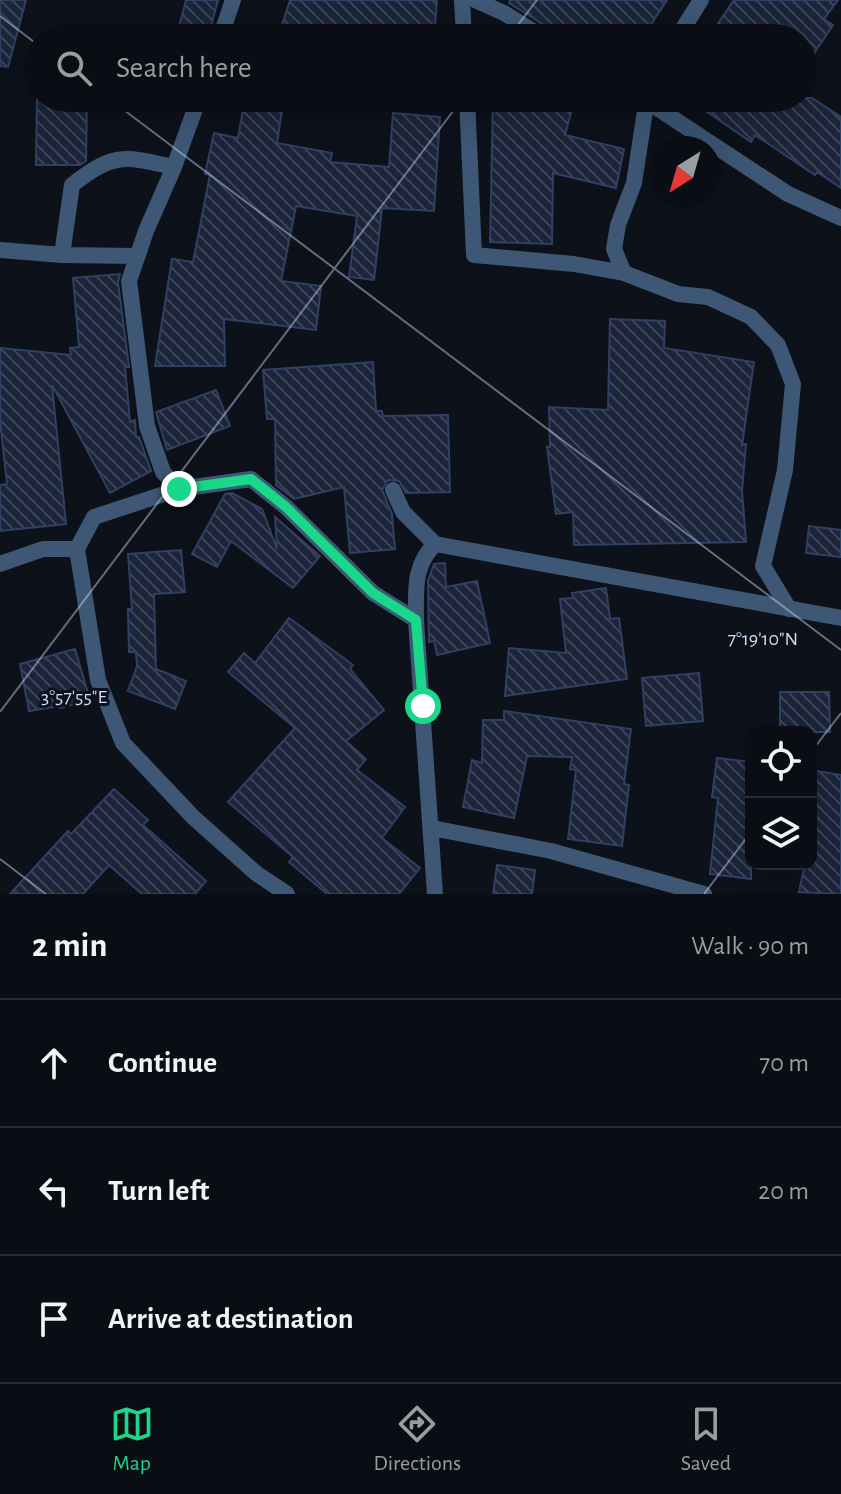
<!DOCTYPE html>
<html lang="en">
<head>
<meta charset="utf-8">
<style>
	body { margin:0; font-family:"Alegreya Sans",sans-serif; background:#13161d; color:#f1f3f6 }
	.controls { position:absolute; right:24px; bottom:24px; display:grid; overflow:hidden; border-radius:16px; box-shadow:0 8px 32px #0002 }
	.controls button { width:72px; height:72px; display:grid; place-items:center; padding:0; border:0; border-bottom:2px solid #2a2d34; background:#0a0d14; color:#f1f3f6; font:40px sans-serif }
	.compass { position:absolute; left:649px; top:136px; width:72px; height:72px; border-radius:50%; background:#0a0d14; box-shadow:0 8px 32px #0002; rotate:217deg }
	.stop { position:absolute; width:24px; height:24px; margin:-18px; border:6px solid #19d889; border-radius:50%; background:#fff }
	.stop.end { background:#19d889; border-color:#fff; box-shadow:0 2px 8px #0008 }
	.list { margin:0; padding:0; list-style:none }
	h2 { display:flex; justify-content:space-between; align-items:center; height:104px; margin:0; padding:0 32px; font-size:34px }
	h2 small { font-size:26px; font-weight:400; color:#999ca0 }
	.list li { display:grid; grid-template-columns:52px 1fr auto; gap:24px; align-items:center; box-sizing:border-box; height:128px; padding:0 32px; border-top:2px solid #2a2d34 }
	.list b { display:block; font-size:30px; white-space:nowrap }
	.list em { font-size:26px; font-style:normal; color:#999ca0 }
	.icon { flex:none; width:44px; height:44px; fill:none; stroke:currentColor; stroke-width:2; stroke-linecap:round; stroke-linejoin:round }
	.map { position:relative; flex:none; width:841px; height:894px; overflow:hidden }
	.search { position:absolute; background:#0a0d14; box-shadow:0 8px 32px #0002; left:24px; right:24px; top:24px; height:88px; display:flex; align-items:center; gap:20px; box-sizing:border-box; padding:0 28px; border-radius:44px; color:#999ca0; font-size:30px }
	.sheet { height:488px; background:#0a0d14 }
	nav { display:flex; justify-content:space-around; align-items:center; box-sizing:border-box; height:112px; border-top:2px solid #2a2d34; background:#0a0d14; font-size:22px; color:#999ca0 }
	nav a { display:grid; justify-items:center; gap:4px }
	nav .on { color:#19d889 }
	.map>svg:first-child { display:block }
</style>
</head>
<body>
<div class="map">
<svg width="841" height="894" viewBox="0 0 841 894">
	<defs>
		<pattern id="building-back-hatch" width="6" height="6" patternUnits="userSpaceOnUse" patternTransform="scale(2)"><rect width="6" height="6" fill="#1b2439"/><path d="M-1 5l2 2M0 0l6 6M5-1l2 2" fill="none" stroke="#3b4356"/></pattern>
	</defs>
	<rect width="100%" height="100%" fill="#0d111a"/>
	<path fill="url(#building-back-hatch)" stroke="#304062" stroke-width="2" d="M0 0H26L8 67 0 66Z
		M186 0H218L208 38H176Z
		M290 0H437L434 38H278Z
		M510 0H667L642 38H555L550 29 509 3Z
		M734 0H838L824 19 833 25 803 70V38H708Z
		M37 98H87L86 161 80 165H36Z
		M245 98H284L277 143 332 153 330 162 389 167 393 113 440 117 434 211 382 208 374 280 349 277 357 216 296 206 281 281 321 286 316 330 224 319 225 366H155L172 259 193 262 210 175 205 174 214 133 238 138Z
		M493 98H575L565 135 624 149 616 188 553 173 552 244 490 242Z
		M687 98H812L841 117V188L817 172 815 175 755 135 751 142Z
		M120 274 118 282 129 367H125L130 422 135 420 136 437H139L151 471 110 493 52 385 66 524 0 531V485L7 484 0 421V348L71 355 70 348 79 347 73 278Z
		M610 319 665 321 664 348 754 362 742 445 746 444 742 491 746 542 574 545 573 512 556 514 547 447H550L549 407 608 410Z
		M373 362 376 411H382L383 416 448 415 450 492 406 493 399 481 388 480 382 490 392 514 395 549 350 553 344 487 294 499 276 485 275 419H267L263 370Z
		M216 390 230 426 167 450 156 412Z
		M232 493 262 509 277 549 275 517 320 556 293 588 231 541 217 567 192 554 225 494Z
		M809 526 841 530V557L806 553Z
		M181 550 185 592 154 594 156 669 186 681 175 709 128 691 137 666 136 652H129L128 609H132L128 554Z
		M445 563 446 587 477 581 490 643 437 655 434 641 429 642 428 581 434 564Z
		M606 588 610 619 619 618 627 679 505 696 509 648 566 653 560 599 573 598 572 593Z
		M289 618 353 665 350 669 384 710 346 741 366 759 357 770 405 807 382 838 420 868 399 894H327L289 862 293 857 228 802 295 728 228 672 244 653 255 663Z
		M75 649 90 700 60 708 59 706 29 711 20 664Z
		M699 673 703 721 646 726 642 678Z
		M780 692H829L830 732H780Z
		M504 711 631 729 624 784 629 785 622 846 568 839 576 770 570 769 572 757 527 756 514 818 463 807 472 760 482 763 483 720H504Z
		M717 758 751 762V879L710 874 718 798 712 797Z
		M811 770 841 775V894L799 892 805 864H811Z
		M114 789 148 820 143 825 206 881 195 894H142L109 865 83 894H10L68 831 71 834Z
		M497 865 535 870 532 894H493Z"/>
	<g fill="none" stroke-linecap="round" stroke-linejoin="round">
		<path stroke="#3d5774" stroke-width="16" d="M462 0 464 38
			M475 0 504 13 544 38
			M220 38 233 0
			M677 38 701 0
			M467 98 474 255 574 264 624 273 678 294 708 297 751 317 778 345 793 384 785 470 763 566 789 609
			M642 98 788 194 841 218
			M0 250 62 255 137 256
			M62 255 72 185C114 152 124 156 174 167
			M624 273 614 249 618 225 634 183 647 98
			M179 489 163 472 147 426 129 281 146 231 174 167 199 98
			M393 490 403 512 435 544 841 618
			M0 564 43 549H77
			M432 828 551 851 704 894
			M287 894 257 874 193 817 123 743 98 680 77 549 94 517 179 489 251 479 286 507 373 593 416 620
			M435 894 416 620C416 590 413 566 435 544"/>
	</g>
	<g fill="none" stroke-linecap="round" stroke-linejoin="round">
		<path stroke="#19d889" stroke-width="10" d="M179 489 251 479 286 507 373 593 416 620 423 706"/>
	</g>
	<path fill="none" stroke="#ccdef9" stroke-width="2" stroke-opacity="0.45" d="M0 16 38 45M508 38 537 0M108 98 841 650M0 712 463 98M811 752 841 713M0 859 46 894M704 894 751 832"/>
	<g font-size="20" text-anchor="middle" fill="#ccdef9" stroke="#0d111a" stroke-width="6" stroke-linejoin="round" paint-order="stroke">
		<text x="763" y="645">7°19'10"N</text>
		<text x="74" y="703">3°57'55"E</text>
	</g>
</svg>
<div class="controls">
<button><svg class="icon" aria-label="locate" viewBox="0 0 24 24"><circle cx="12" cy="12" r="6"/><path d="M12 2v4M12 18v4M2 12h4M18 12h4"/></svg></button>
<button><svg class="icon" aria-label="layers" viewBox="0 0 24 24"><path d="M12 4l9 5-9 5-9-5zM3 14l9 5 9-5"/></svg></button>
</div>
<svg class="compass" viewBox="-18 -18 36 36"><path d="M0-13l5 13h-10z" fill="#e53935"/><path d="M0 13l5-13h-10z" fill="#999ca0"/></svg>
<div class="stop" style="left:423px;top:706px"></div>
<div class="stop end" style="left:179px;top:489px"></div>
<div class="search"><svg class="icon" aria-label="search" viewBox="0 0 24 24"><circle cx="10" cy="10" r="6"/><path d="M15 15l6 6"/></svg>Search here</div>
</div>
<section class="sheet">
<h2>2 min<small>Walk · 90 m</small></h2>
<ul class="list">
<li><svg class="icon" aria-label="ahead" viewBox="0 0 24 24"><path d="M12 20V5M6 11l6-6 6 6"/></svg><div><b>Continue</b></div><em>70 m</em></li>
<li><svg class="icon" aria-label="left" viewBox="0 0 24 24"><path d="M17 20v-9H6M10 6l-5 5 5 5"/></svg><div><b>Turn left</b></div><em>20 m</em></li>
<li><svg class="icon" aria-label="arrive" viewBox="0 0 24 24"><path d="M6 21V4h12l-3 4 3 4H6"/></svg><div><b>Arrive at destination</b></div></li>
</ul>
</section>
<nav>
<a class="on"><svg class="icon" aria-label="map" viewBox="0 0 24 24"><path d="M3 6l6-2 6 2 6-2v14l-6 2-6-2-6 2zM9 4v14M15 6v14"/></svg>Map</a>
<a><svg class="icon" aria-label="directions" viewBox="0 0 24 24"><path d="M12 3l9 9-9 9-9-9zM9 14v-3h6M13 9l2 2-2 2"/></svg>Directions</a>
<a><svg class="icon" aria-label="saved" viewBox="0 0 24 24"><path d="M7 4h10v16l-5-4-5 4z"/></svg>Saved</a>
</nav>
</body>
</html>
